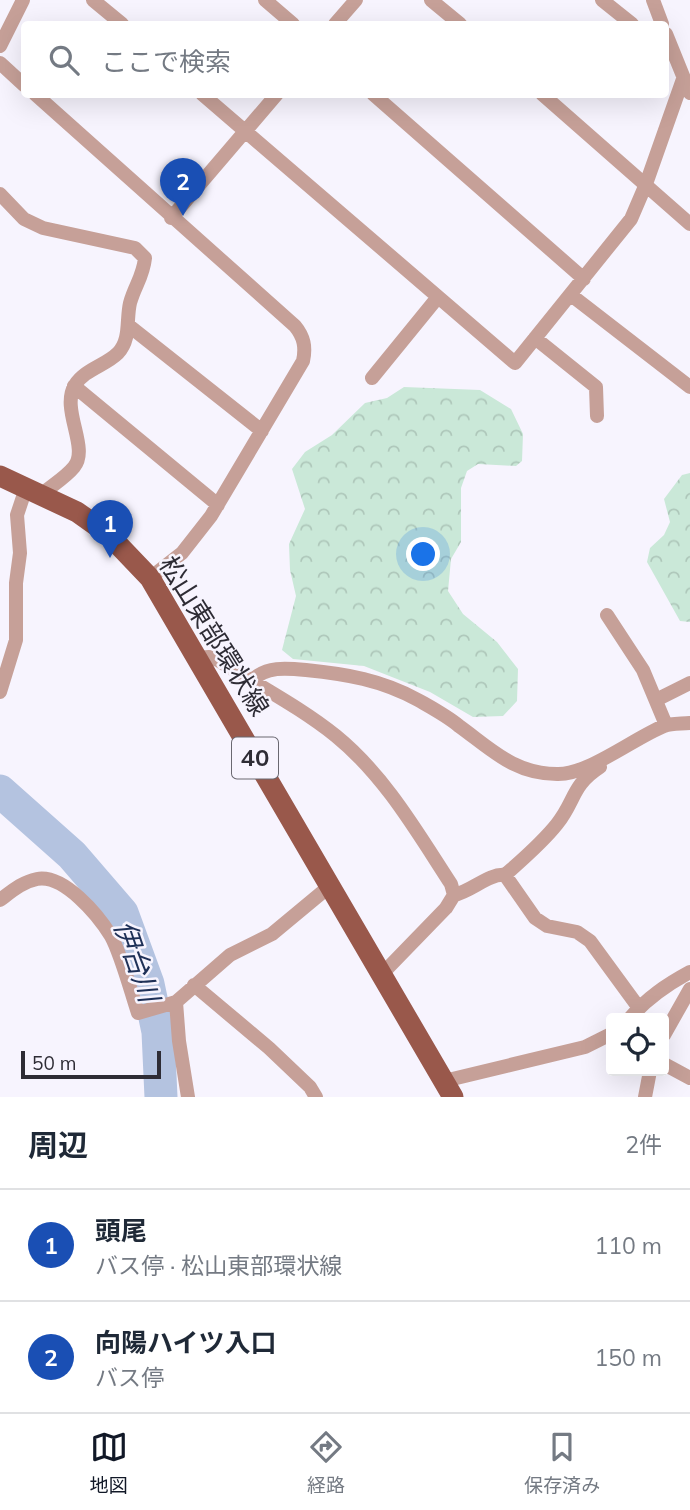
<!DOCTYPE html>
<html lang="ja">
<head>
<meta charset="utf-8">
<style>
	body { margin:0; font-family:Mulish,"Noto Sans JP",sans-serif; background:#f6f6f7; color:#1f2937 }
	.controls { position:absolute; right:21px; bottom:21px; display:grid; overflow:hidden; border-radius:7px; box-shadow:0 7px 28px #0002 }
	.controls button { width:63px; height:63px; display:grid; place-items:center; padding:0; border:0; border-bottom:2px solid #e0e1e3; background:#fff; color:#1f2937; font:35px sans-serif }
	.scale { position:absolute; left:21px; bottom:18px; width:140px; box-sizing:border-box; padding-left:7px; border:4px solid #2e2c35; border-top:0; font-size:19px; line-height:24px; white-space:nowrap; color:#2e2c35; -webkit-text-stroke:5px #f7f4fe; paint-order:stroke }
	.you { position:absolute; left:424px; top:555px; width:24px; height:24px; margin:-18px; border:5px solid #fff; border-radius:50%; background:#1a73e8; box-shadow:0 0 0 10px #1a73e833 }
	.badge { display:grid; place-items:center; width:46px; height:46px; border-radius:50%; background:#111827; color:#fff; font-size:23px; font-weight:700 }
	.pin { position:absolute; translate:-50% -58px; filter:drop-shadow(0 2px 4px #0008) }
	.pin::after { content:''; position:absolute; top:37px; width:24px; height:21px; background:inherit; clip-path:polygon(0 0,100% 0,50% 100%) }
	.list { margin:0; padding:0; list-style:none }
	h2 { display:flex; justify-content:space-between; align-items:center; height:91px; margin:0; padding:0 28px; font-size:30px }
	h2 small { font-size:23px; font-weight:400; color:#747a83 }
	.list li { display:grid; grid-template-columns:46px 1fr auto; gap:21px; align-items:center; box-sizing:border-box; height:112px; padding:0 28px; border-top:2px solid #e0e1e3 }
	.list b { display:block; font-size:26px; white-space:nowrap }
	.list p { margin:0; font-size:23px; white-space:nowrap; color:#747a83 }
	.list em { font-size:23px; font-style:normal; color:#747a83 }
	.icon { flex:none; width:38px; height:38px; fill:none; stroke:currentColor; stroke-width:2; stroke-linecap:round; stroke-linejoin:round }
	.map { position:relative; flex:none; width:690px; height:1097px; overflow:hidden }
	.search { position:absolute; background:#fff; box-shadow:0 7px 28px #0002; left:21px; right:21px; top:21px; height:77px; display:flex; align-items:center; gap:18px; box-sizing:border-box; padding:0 24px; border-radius:7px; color:#747a83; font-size:26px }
	.sheet { height:315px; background:#fff }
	nav { display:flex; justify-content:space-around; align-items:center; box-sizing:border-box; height:98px; border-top:2px solid #e0e1e3; background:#fff; font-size:19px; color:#747a83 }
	nav a { display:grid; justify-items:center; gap:4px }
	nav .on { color:#111827 }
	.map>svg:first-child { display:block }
</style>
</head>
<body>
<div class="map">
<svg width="690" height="1097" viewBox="0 0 690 1097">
	<defs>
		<pattern id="forest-crowns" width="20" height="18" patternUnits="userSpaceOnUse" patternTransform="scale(1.75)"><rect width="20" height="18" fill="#cae8d8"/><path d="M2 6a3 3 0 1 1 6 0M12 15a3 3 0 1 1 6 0" fill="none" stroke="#aec7ba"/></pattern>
	</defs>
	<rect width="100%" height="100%" fill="#f7f4fe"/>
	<path fill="url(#forest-crowns)" d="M404 387 480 390 511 409 523 434 522 461 516 466 478 464 467 471 461 488V542L451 559 448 591 463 614 497 642 518 669 517 701 503 716 473 717 430 692 364 666 293 659 282 650 296 596 290 570 289 544 305 509 292 469 305 452 332 435 365 403 387 398Z
		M690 473V622L680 621 647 562 650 548 664 535 670 522 664 499 682 475Z"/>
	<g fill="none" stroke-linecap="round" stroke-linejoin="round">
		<path stroke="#b4c3e0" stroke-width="33" d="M0 791 72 855 122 913 148 984 158 1032 161 1097"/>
		<path stroke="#c6a098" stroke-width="14" d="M93 0 122 24
			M265 0 293 24
			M431 0 460 24
			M602 0 632 24
			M653 0 662 24
			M335 24 356 0
			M666 34 690 93
			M0 46 23 0
			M0 63 24 85
			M35 94 295 326C304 337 306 347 303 361L211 516 182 553 150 578
			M202 94 515 363 631 219 646 184 683 79
			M373 94 584 279
			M542 94 690 224
			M0 194 24 219 43 228 135 248 145 258C143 277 135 285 130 303 126 320 131 339 118 353 105 366 85 369 75 385 60 409 90 448 74 467 65 478 51 486 41 495
			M171 218 277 94
			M571 295 690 387
			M128 325 262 431
			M535 338 596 387 597 416
			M372 378 438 297
			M74 386 218 505
			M607 615 643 670 666 725
			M196 658 209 657 218 660C257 685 300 707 336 736 385 776 417 832 451 884L454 895 446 908 382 974
			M251 681C266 666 286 668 306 670 346 674 382 680 418 700 432 708 447 716 459 726 491 749 514 774 557 774 588 775 634 738 664 726 671 723 682 724 690 723
			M0 692 16 640V583L20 553 17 515 26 488
			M656 700 690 683
			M600 767C571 786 576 800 557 824 542 843 523 859 505 875L535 918 547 926 577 932 590 941 639 1008
			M454 895C472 891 489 873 505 875
			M0 900C12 891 22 882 37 879 64 874 98 915 111 936 121 954 131 992 138 1013L176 1002 230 955 272 934 331 885
			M194 985 269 1048 310 1087 316 1097
			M176 1002 179 1041 188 1097
			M630 1018C647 998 666 985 690 972
			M664 1035 690 989
			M664 1064 690 1078
			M444 1081 585 1047 611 1034
			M645 1097 650 1071"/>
		<path stroke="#99584b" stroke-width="21" d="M0 476 77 512 108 534 150 578 453 1097"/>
	</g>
	<g text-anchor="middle" stroke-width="5" stroke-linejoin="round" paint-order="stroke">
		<rect fill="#f7f4fe" stroke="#6a6871" stroke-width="2" x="232" y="737.5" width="46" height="41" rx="5"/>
		<g font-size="24" font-weight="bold" fill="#2e2c35">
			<text x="255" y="766">40</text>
		</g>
		<g font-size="26" fill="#2e2c35" stroke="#f7f4fe">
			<text transform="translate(214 636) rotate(58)" y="9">松山東部環状線</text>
		</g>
		<g font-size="28" font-style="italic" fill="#1e3057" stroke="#f7f4fe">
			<text transform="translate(137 961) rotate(71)" y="10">伊台川</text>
		</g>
	</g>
</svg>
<div class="controls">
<button><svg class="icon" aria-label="locate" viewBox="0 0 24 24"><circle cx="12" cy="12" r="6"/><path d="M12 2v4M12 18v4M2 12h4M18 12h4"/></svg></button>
</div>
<div class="scale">50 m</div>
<div class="you"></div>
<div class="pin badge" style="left:110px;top:558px;background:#1a4fb4">1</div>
<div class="pin badge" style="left:183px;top:216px;background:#1a4fb4">2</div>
<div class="search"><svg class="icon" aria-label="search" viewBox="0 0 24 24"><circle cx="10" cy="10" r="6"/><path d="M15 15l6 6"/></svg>ここで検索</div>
</div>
<section class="sheet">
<h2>周辺<small>2件</small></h2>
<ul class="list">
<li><span class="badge" style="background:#1a4fb4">1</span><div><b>頭尾</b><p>バス停 · 松山東部環状線</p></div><em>110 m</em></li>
<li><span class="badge" style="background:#1a4fb4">2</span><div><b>向陽ハイツ入口</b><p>バス停</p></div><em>150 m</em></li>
</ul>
</section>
<nav>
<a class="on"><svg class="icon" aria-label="map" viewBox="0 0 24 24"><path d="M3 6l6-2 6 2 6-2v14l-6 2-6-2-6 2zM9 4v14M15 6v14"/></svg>地図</a>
<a><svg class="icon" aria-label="directions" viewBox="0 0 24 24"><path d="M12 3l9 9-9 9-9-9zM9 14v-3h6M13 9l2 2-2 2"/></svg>経路</a>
<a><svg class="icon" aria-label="saved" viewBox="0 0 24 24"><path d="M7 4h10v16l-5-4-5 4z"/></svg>保存済み</a>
</nav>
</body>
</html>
